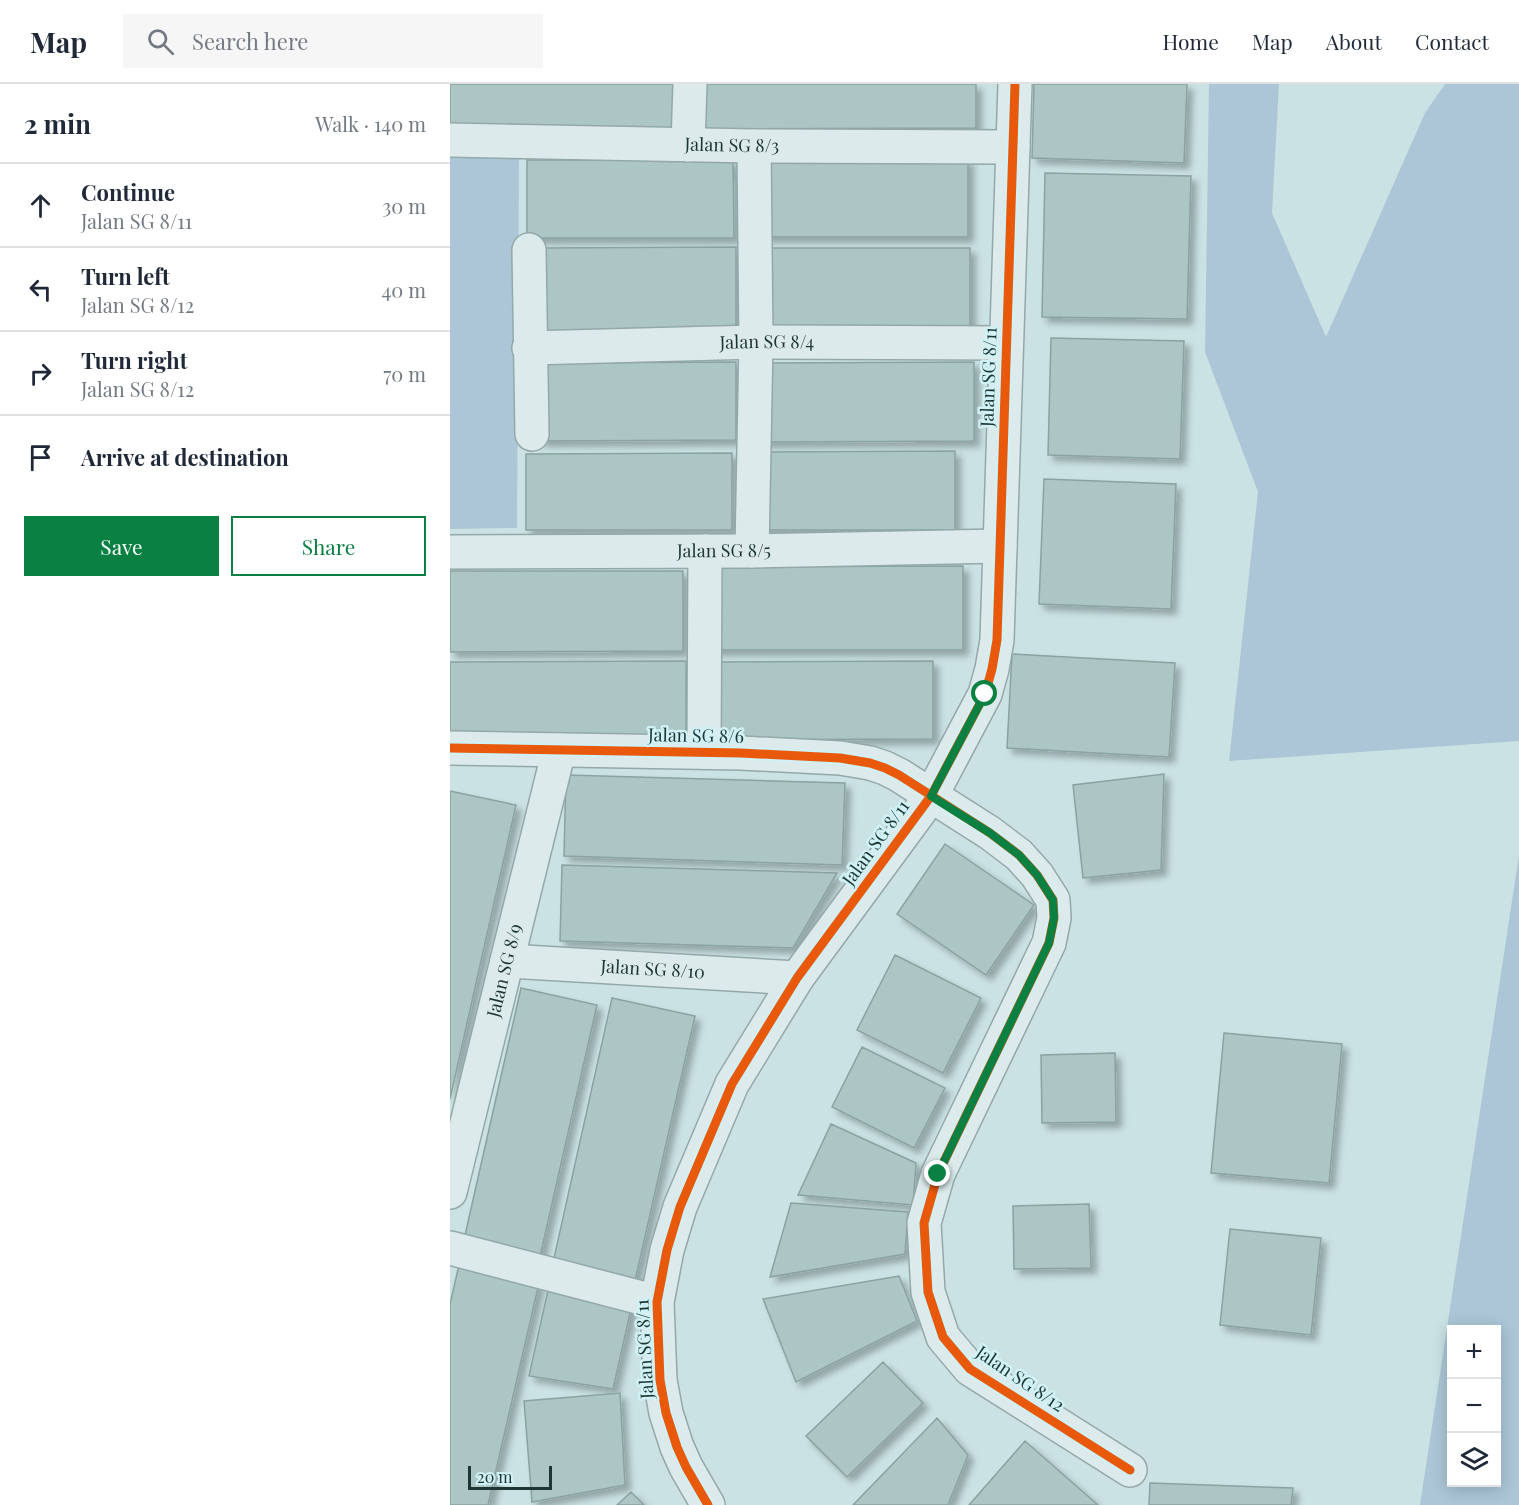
<!DOCTYPE html>
<html lang="en">
<head>
<meta charset="utf-8">
<style>
	body { margin:0; font-family:"Playfair Display",serif; background:#f6f6f7; color:#1f2937 }
	.controls { position:absolute; right:18px; bottom:18px; display:grid; overflow:hidden; border-radius:0px; box-shadow:0 3px 15px #0003 }
	.controls button { width:54px; height:54px; display:grid; place-items:center; padding:0; border:0; border-bottom:2px solid #e0e1e3; background:#fff; color:#1f2937; font:30px sans-serif }
	.scale { position:absolute; left:18px; bottom:15px; width:84px; box-sizing:border-box; padding-left:6px; border:3px solid #1d3633; border-top:0; font-size:16px; line-height:21px; white-space:nowrap; color:#1d3633; -webkit-text-stroke:4px #d0f1f5; paint-order:stroke }
	.stop { position:absolute; width:18px; height:18px; margin:-14px; border:4px solid #0b8043; border-radius:50%; background:#fff }
	.stop.end { background:#0b8043; border-color:#fff; box-shadow:0 2px 6px #0008 }
	.list { margin:0; padding:0; list-style:none }
	h2 { display:flex; justify-content:space-between; align-items:center; height:78px; margin:0; padding:0 24px; font-size:26px }
	h2 small { font-size:20px; font-weight:400; color:#747a83 }
	.list li { display:grid; grid-template-columns:39px 1fr auto; gap:18px; align-items:center; box-sizing:border-box; height:84px; padding:0 24px; border-top:2px solid #e0e1e3 }
	.list b { display:block; font-size:22px; white-space:nowrap }
	.list p { margin:0; font-size:20px; white-space:nowrap; color:#747a83 }
	.list em { font-size:20px; font-style:normal; color:#747a83 }
	.actions { display:flex; gap:12px; padding:18px 24px }
	.actions a { flex:1; padding:14px 0; border:2px solid #0b8043; border-radius:0px; text-align:center; font-size:21px; color:#0b8043 }
	.actions .main { background:#0b8043; color:#fff }
	.icon { flex:none; width:33px; height:33px; fill:none; stroke:currentColor; stroke-width:2; stroke-linecap:round; stroke-linejoin:round }
	.map { position:relative; flex:none; width:1069px; height:1421px; overflow:hidden }
	header { display:flex; align-items:center; gap:36px; box-sizing:border-box; height:84px; padding:0 30px; background:#fff; border-bottom:2px solid #e0e1e3 }
	header strong { font-size:28px }
	nav { display:flex; gap:33px; margin-inline-start:auto; font-size:21px }
	.search { width:420px; height:54px; background:#f6f6f7; display:flex; align-items:center; gap:15px; box-sizing:border-box; padding:0 21px; border-radius:0px; color:#747a83; font-size:22px }
	main { display:flex }
	aside { flex:1; background:#fff }
	.map>svg:first-child { display:block }
</style>
</head>
<body>
<header>
<strong>Map</strong>
<div class="search"><svg class="icon" aria-label="search" viewBox="0 0 24 24"><circle cx="10" cy="10" r="6"/><path d="M15 15l6 6"/></svg>Search here</div>
<nav><a>Home</a><a>Map</a><a>About</a><a>Contact</a></nav>
</header>
<main>
<aside>
<h2>2 min<small>Walk · 140 m</small></h2>
<ul class="list">
<li><svg class="icon" aria-label="ahead" viewBox="0 0 24 24"><path d="M12 20V5M6 11l6-6 6 6"/></svg><div><b>Continue</b><p>Jalan SG 8/11</p></div><em>30 m</em></li>
<li><svg class="icon" aria-label="left" viewBox="0 0 24 24"><path d="M17 20v-9H6M10 6l-5 5 5 5"/></svg><div><b>Turn left</b><p>Jalan SG 8/12</p></div><em>40 m</em></li>
<li><svg class="icon" aria-label="right" viewBox="0 0 24 24"><path d="M7 20v-9h11M14 6l5 5-5 5"/></svg><div><b>Turn right</b><p>Jalan SG 8/12</p></div><em>70 m</em></li>
<li><svg class="icon" aria-label="arrive" viewBox="0 0 24 24"><path d="M6 21V4h12l-3 4 3 4H6"/></svg><div><b>Arrive at destination</b></div></li>
</ul>
<div class="actions"><a class="main">Save</a><a>Share</a></div>
</aside>
<div class="map">
<svg width="1069" height="1421" viewBox="0 0 1069 1421">
	<defs>
		<filter id="shadow"><feDropShadow dx="5.5" dy="5.5" stdDeviation="3" flood-color="#0004"/></filter>
	</defs>
	<rect width="100%" height="100%" fill="#cae2e4"/>
	<path fill="#acc6d7" fill-rule="evenodd" d="M759 0H829L822 129 876 253 975 29 995 0H1069V657L779 677 808 408 755 268Z
		M0 72 69 73 67 444 0 445Z
		M1069 771V1421H970ZM1002 1246H1046V1398H1002Z"/>
	<path fill="#abc6c4" stroke="#8aa3a0" stroke-width="1.5" filter="url(#shadow)" d="M0 0H227V45H0Z
		M250 0H526V44L250 45Z
		M584 0H737L734 79 582 74Z
		M518 75V153H313V76Z
		M77 76H283L284 154H77Z
		M595 89 741 92 737 235 592 233Z
		M286 163V247L92 248 91 164Z
		M313 164H520V245L313 246Z
		M601 254 734 257 730 375 598 371Z
		M286 278V356L90 357V279Z
		M524 278V357L311 358V279Z
		M505 367V446H310V368Z
		M282 369V446H76V370Z
		M594 395 726 400 721 525 589 520Z
		M513 482V566H260L259 483Z
		M0 487H233V567L0 568Z
		M562 570 725 579 719 673 557 664Z
		M236 577V655L0 656V578Z
		M483 577V655L262 656V578Z
		M714 690 711 786 633 794 623 701Z
		M116 691 395 699 392 781 114 772Z
		M0 707 66 721 0 1015Z
		M495 760 584 821 536 891 447 830Z
		M112 781 387 789 343 864 110 857Z
		M445 871 531 914 493 989 407 946Z
		M71 904 147 921 89 1177 13 1160Z
		M162 914 245 932 184 1201 102 1183Z
		M774 949 892 960 879 1099 761 1089Z
		M412 963 495 1004 464 1064 382 1023Z
		M665 969 666 1038 592 1039 591 971Z
		M381 1040 466 1079 463 1121 348 1111Z
		M341 1119 458 1128 455 1170 320 1193Z
		M639 1120 641 1184 564 1185 563 1122Z
		M780 1145 871 1154 861 1251 770 1241Z
		M9 1181 89 1199 38 1421H0V1220Z
		M449 1192 467 1237 346 1298 313 1215Z
		M100 1197 183 1216 163 1305 79 1292Z
		M433 1278 473 1319 397 1393 356 1352Z
		M170 1309 175 1401 82 1418 74 1317Z
		M487 1334 518 1371 498 1421H403Z
		M575 1357 648 1421H519Z
		M700 1399 843 1404 841 1421H699Z
		M181 1408 194 1421H167Z"/>
	<g fill="none" stroke-linecap="round" stroke-linejoin="round">
		<defs>
			<g id="minor">
				<path id="s1" d="M0 56 304 62 563 63"/>
				<path d="M238 61 240 0"/>
				<path d="M79 166 82 350"/>
				<path id="s2" d="M79 264 306 258 556 259"/>
				<path d="M302 467 306 258 304 62"/>
				<path id="s3" d="M0 468 302 467 550 462"/>
				<path d="M0 664 291 669 390 674 420 679 435 684 449 691 540 749 569 771 587 791 603 816 604 834 599 859 488 1090 474 1139 478 1208 493 1253 520 1285 680 1386"/>
				<path d="M254 668 255 467"/>
				<path id="s4" d="M57 877 347 894"/>
				<path id="s5" d="M0 1108 109 666"/>
				<path d="M0 1164 207 1218"/>
				<path d="M258 1421 236 1383 227 1363 216 1329 210 1296 207 1218 217 1166 230 1123 282 1000 347 894 481 712 535 610 542 585 547 556 565 0"/>
			</g>
		</defs>
		<use href="#minor" stroke="#94a8a8" stroke-width="36"/>
		<use href="#minor" stroke="#dceaec" stroke-width="33"/>
		<defs>
			<path id="cycleway" d="M0 664 291 669 390 674 420 679 435 684 449 691 540 749 569 771 587 791 603 816 604 834 599 859 488 1090 474 1139 478 1208 493 1253 520 1285 680 1386
				M258 1421 236 1383 227 1363 216 1329 210 1296 207 1218 217 1166 230 1123 282 1000 347 894 481 712 535 610 542 585 547 556 565 0"/>
		</defs>
		<use href="#cycleway" stroke="#d0f1f5" stroke-width="13"/>
		<use href="#cycleway" stroke="#e8590c" stroke-width="9"/>
	</g>
	<g fill="none" stroke-linecap="round" stroke-linejoin="round">
		<path stroke="#0b8043" stroke-width="8" d="M488 1090 599 859 604 834 603 816 587 791 569 771 540 749 481 712 535 610"/>
	</g>
	<g text-anchor="middle" stroke-width="5" stroke-linejoin="round" paint-order="stroke">
		<g font-size="18" fill="#1d3633" stroke="#d0f1f5">
			<text dy="6" stroke="none"><textPath href="#s1" startOffset="282">Jalan SG 8/3</textPath></text>
			<text dy="6" stroke="none"><textPath href="#s2" startOffset="238">Jalan SG 8/4</textPath></text>
			<text transform="translate(539 293) rotate(-88)" y="6">Jalan SG 8/11</text>
			<text dy="6" stroke="none"><textPath href="#s3" startOffset="274">Jalan SG 8/5</textPath></text>
			<text transform="translate(246 652) rotate(1)" y="6">Jalan SG 8/6</text>
			<text transform="translate(426 759) rotate(-54)" y="6">Jalan SG 8/11</text>
			<text dy="6" stroke="none"><textPath href="#s4" startOffset="146">Jalan SG 8/10</textPath></text>
			<text dy="6" stroke="none"><textPath href="#s5" startOffset="228">Jalan SG 8/9</textPath></text>
			<text transform="translate(195 1265) rotate(-93)" y="6">Jalan SG 8/11</text>
			<text transform="translate(570 1295) rotate(34)" y="6">Jalan SG 8/12</text>
		</g>
	</g>
</svg>
<div class="controls">
<button>+</button>
<button>−</button>
<button><svg class="icon" aria-label="layers" viewBox="0 0 24 24"><path d="M12 4l9 5-9 5-9-5zM3 14l9 5 9-5"/></svg></button>
</div>
<div class="scale">20 m</div>
<div class="stop" style="left:535px;top:610px"></div>
<div class="stop end" style="left:488px;top:1090px"></div>
</div>
</main>
</body>
</html>
